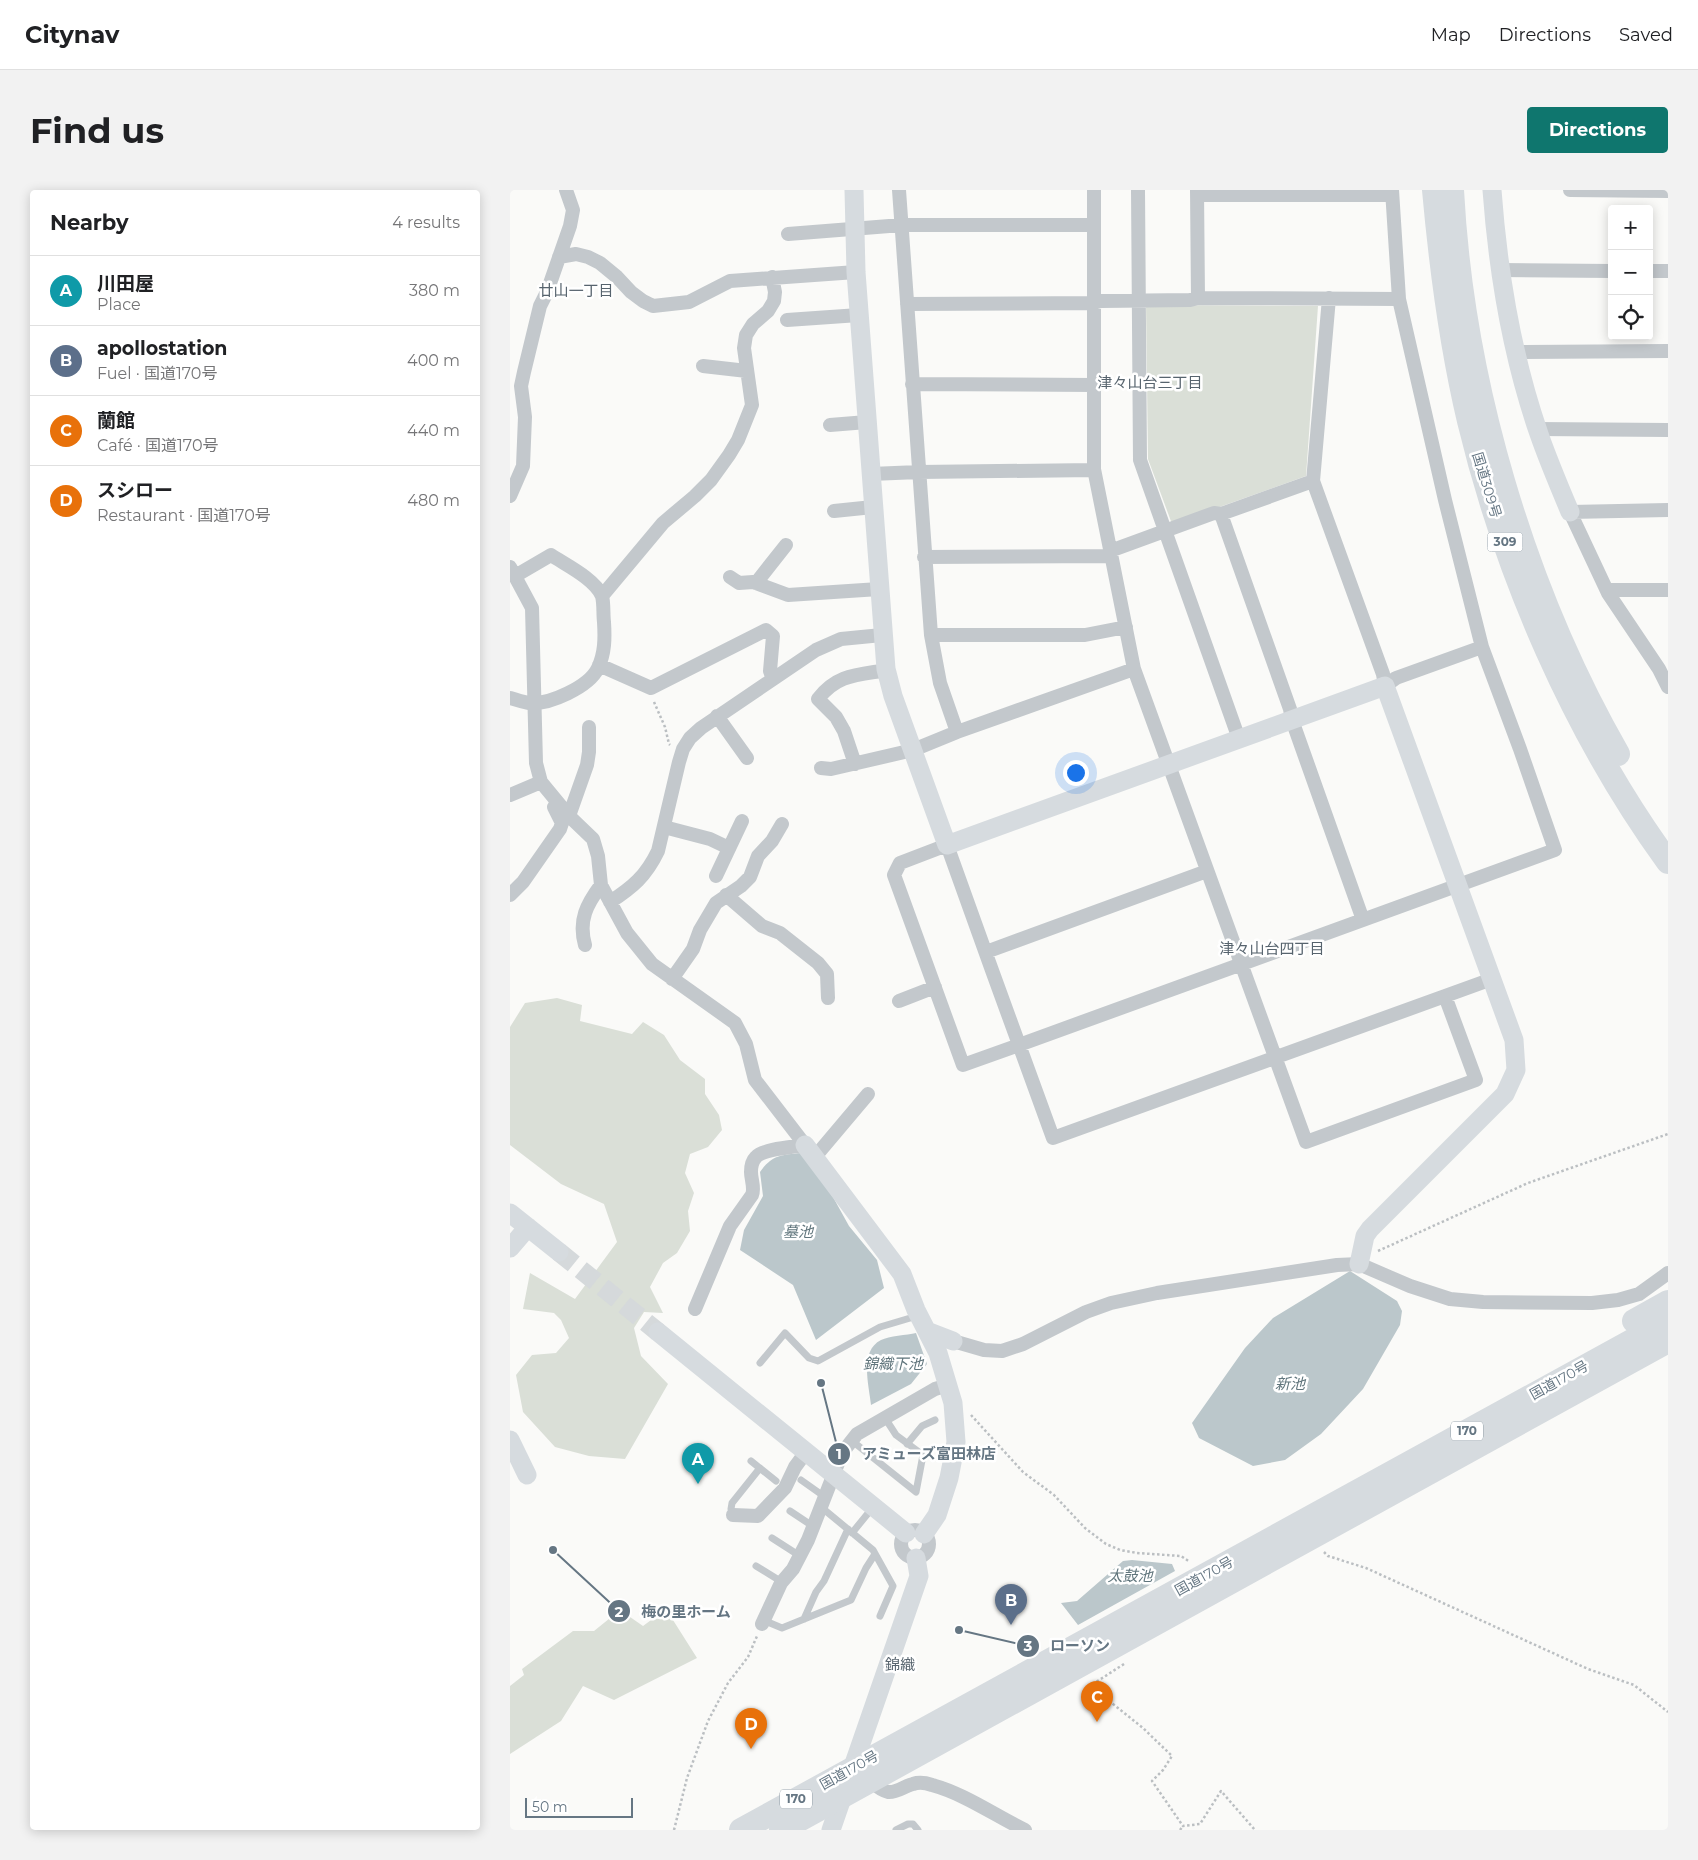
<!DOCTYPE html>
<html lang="en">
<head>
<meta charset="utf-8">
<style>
	body { margin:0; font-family:Montserrat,"Noto Sans JP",sans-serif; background:#f2f2f2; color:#202124 }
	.controls { position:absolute; right:15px; top:15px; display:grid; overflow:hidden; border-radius:5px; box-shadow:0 2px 12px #0003 }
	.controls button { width:45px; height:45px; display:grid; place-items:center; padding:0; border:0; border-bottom:1px solid #e0e0e0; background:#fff; color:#202124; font:25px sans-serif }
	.scale { position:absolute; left:15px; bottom:12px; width:108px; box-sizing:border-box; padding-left:5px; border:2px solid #657683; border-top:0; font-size:14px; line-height:18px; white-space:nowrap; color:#657683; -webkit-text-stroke:4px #fff; paint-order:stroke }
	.you { position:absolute; left:565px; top:582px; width:18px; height:18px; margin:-12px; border:4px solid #fff; border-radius:50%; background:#1a73e8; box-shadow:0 0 0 8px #1a73e833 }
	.badge { display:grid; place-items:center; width:32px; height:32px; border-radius:50%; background:#0f766e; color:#fff; font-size:16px; font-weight:700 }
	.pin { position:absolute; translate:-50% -41px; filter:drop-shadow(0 1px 2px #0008) }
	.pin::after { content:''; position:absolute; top:26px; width:18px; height:15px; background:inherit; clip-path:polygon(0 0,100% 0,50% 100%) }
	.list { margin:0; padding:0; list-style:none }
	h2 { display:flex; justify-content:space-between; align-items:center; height:65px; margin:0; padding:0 20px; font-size:21px }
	h2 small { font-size:16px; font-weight:400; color:#757577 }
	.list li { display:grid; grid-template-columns:32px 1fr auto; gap:15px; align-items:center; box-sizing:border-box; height:70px; padding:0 20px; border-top:1px solid #e0e0e0 }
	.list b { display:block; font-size:19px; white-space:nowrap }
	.list p { margin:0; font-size:16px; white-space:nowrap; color:#757577 }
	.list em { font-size:16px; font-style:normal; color:#757577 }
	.icon { flex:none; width:28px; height:28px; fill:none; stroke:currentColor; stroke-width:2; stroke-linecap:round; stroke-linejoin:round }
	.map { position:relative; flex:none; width:1158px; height:1640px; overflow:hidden; border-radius:5px }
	header { display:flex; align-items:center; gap:30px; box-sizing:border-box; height:70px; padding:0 25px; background:#fff; border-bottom:1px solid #e0e0e0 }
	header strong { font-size:24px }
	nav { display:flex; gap:28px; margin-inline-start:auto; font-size:18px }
	.intro { display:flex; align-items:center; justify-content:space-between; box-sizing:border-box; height:120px; padding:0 30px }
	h1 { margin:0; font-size:35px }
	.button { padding:12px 22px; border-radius:5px; background:#0f766e; color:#fff; font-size:18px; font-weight:700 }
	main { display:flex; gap:30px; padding:0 30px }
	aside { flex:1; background:#fff; border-radius:5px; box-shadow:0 2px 12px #0003 }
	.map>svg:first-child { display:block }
</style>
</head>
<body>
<header>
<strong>Citynav</strong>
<nav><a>Map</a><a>Directions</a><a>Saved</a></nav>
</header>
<div class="intro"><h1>Find us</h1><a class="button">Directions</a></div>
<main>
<aside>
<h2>Nearby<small>4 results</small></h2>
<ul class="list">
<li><span class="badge" style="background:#0f9aa8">A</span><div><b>川田屋</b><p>Place</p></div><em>380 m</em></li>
<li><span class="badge" style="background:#5c6f8a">B</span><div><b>apollostation</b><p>Fuel · 国道170号</p></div><em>400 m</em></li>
<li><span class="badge" style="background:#e8710a">C</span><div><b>蘭館</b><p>Café · 国道170号</p></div><em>440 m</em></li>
<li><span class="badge" style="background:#e8710a">D</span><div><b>スシロー</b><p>Restaurant · 国道170号</p></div><em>480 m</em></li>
</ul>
</aside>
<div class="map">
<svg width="1158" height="1640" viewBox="0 0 1158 1640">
	<rect width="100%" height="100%" fill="#fafaf8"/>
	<path fill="#dadfd7" d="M636 115 808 116 796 286 662 334 638 269Z
		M47 808 72 815 70 831 122 844 133 832 154 845 170 870 195 889V904L209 925 212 940 198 957 180 964 175 983 184 1003 178 1021 180 1041 167 1063 153 1073 140 1097 153 1123 134 1122 124 1138 131 1166 158 1194 115 1269 79 1266 45 1257 13 1222 6 1185 22 1165 46 1163 59 1148 51 1130 44 1123 13 1119 20 1083 65 1109 107 1052 94 1014 51 994 0 955V837L15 813Z
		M156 1419 187 1468 104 1510 73 1496 51 1531 0 1564V1496L14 1485 12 1479 63 1441H84L110 1420 133 1436Z"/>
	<path fill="#bbc7cb" d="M291 963 323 1007 339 1036 367 1070 374 1098 306 1150 283 1095 230 1060 234 1040 253 1006 250 982C262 965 271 965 291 963Z
		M840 1081 887 1111 892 1121 890 1135 853 1199 811 1244 775 1270 743 1276 689 1248 682 1233 735 1158 763 1128Z
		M406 1143 417 1174 401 1194 361 1215C359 1195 349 1161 371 1150 379 1146 397 1145 406 1143Z
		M622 1370 662 1374 665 1381 568 1435 551 1413 567 1411 613 1371Z"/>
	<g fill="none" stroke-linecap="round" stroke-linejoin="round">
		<path stroke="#d5d9db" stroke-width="19" stroke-dasharray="19 9" stroke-linecap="butt" d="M49 1062 148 1142"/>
		<path stroke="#bbbfc2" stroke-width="2.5" stroke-dasharray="2.5 2.5" stroke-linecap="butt" d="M144 512 155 537 159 554 160 555
			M868 1061 1018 993 1158 944
			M461 1225 513 1282 544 1305 575 1338 596 1354 610 1360 627 1363 671 1366 680 1372
			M814 1362 818 1366 856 1378 1078 1479 1124 1495 1158 1522
			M614 1474 583 1494 593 1506 633 1538 662 1566 653 1580 642 1591 673 1636 690 1634 711 1601 745 1640
			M164 1640 177 1588 198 1531 218 1493 238 1467 247 1446
			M670 1640 673 1636"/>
		<path stroke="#c3c8cc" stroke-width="7" d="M250 1173 275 1143 299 1168 308 1171 370 1137 407 1126
			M341 1250 406 1302 413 1265 386 1245 375 1228
			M397 1254 412 1236 425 1230
			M241 1271 266 1291
			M291 1290 315 1307
			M311 1317 363 1360 383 1396 370 1426
			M280 1321 304 1337
			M223 1325 221 1319 222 1313 250 1278
			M342 1343 364 1316
			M262 1348 290 1366
			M246 1376 272 1392
			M294 1429 306 1402 314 1391 338 1339
			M253 1430 272 1438 341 1410 356 1378 365 1364
			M386 1640 398 1634H403L408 1640"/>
		<path stroke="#c3c8cc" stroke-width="14" d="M389 0 421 445 430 493 447 542
			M584 0V279L624 479 796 952 966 890 935 806
			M628 0 630 270 729 549
			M687 0 688 108
			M882 0 889 109 935 310 972 457 1010 559 1045 660 509 855 453 875 384 685 390 673 437 655C472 753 507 850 543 948L982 789
			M1060 0 1158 1
			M687 5H882
			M278 44 392 35H584
			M49 67 66 64 78 67 90 73 107 87 121 102 133 111 143 116 179 112 220 91 346 82
			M990 80 1102 81
			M1139 81H1158
			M819 108 803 291 873 484 875 496 886 488 972 457
			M397 114 583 113 591 111 680 110 688 108 889 109
			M277 130 349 125
			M1006 162 1158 161
			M193 176 237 181
			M402 194 584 195
			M320 235 357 232
			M1027 239 1158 240
			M361 284 409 282 584 280
			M0 306 13 276 15 227 11 196 14 182 30 116 37 102 60 36 63 20 56 0
			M1158 320 1060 322 1098 403 1149 479 1158 497
			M324 321 363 317
			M711 324 780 519 782 530 853 730
			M600 361 704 323 711 324 803 291
			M414 367 601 366
			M0 377 22 418 26 573 31 592 59 626 83 649 88 666 91 695 117 743 142 774 225 833 236 854 245 890 295 955C283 957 253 959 246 967 242 971 241 977 241 982 241 990 245 998 242 1005L220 1036 185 1119
			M220 387 229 393 243 392 278 405 369 399
			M246 393 276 355
			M1097 400H1158
			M92 406 153 333 185 306 201 290 219 265 228 250 242 215 234 158 236 145 243 134 258 121 264 111 265 102 262 87
			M421 445H575L616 437
			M89 475 141 498 256 440 263 446 260 481 263 489
			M0 508C6 510 13 512 19 513 39 515 79 497 88 478 95 463 95 448 94 432 93 425 94 413 92 406 85 389 56 375 41 365L5 386
			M207 526 237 568
			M345 574 334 541 326 527 308 509C327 484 348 485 377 480
			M311 578 321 579 403 560 447 542 624 479
			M0 605 31 592
			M59 626 77 575 79 562V537
			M154 637 200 649 219 658
			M206 686 232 631
			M0 705 13 692 50 639 52 633 44 617
			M216 705 252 736 270 743 308 773 317 784 318 808
			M100 712C123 697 136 686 148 661L169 572 173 559 180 548 191 538 306 460 331 449 372 445
			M75 755C68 730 77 714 91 695
			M476 762 697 681
			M162 789 183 759 190 740 206 713 231 696 240 687 248 666 262 651 272 634
			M389 811 425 797
			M304 968 358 904
			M443 1151 474 1160 492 1161 513 1154 576 1122 601 1113 647 1103 827 1075 849 1074 900 1096 940 1109 973 1112 1082 1113 1108 1110 1129 1104 1158 1083
			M223 1325 248 1326 275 1298 285 1277 296 1262
			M391 1354a14 14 0 1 1 28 0a14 14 0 1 1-28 0Z
			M252 1434 271 1393 283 1379 298 1350 332 1263 347 1244 425 1199 438 1195
			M355 1587C362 1592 369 1600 378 1602 387 1603 394 1596 403 1594 409 1592 416 1593 422 1595 455 1604 484 1625 515 1640"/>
		<path stroke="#d6dbdf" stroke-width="19" d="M344 0 346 82 376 479 383 506 437 655 875 496 1004 850 1006 880 995 904 860 1039 855 1046 849 1074
			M982 0C988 82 1002 166 1029 244 1038 270 1049 296 1060 322
			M295 955 392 1084 406 1120 428 1163 443 1213 446 1252 439 1288 427 1325 414 1344
			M0 1023 49 1062
			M0 1058 18 1037
			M417 1141 443 1151
			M148 1142 396 1343
			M0 1250 17 1285
			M321 1640 409 1386 406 1368"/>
		<path stroke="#d6dbdf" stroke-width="24" d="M924 0C931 78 941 155 959 231 996 385 1065 544 1158 672
			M942 0C952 191 1013 398 1108 564
			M1124 1131 1158 1112
			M231 1640 1158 1131
			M271 1640 1158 1151"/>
	</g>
	<g text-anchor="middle" stroke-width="5" stroke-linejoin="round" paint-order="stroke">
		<g fill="#fff" stroke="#939fa8" stroke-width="1">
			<rect x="977.5" y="342.5" width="35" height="19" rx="4"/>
			<rect x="941" y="1231.5" width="32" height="19" rx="4"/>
			<rect x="270" y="1599.5" width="32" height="19" rx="4"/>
		</g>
		<g font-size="12" font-weight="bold" fill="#657683">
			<text x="995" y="356">309</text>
			<text x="957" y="1245">170</text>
			<text x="286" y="1613">170</text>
		</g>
		<g font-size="14" fill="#657683" stroke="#fff">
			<text transform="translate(977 295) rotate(73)" y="5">国道309号</text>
			<text transform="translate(1049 1190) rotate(-29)" y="5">国道170号</text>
			<text transform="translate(694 1386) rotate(-29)" y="5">国道170号</text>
			<text transform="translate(339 1580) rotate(-29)" y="5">国道170号</text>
		</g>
		<g font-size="15" fill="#57646e" stroke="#fff">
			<text x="66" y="106">廿山一丁目</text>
			<text x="640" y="198">津々山台三丁目</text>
			<text x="762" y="764">津々山台四丁目</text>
			<text x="390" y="1480">錦織</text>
		</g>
		<g font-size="15" font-style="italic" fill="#60757c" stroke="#fff">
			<text x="288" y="1047">墓池</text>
			<text x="383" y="1179">錦織下池</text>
			<text x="780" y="1199">新池</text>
			<text x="620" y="1391">太鼓池</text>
		</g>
	</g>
	<path fill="none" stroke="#657683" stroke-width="2" d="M311 1193L329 1264M43 1360L109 1421M449 1440L518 1456"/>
	<g fill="#657683" stroke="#fff" stroke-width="2">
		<circle cx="311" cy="1193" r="5"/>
		<circle cx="43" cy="1360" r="5"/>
		<circle cx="449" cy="1440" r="5"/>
		<circle cx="329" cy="1264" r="12"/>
		<circle cx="109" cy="1421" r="12"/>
		<circle cx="518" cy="1456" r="12"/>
	</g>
	<g font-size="15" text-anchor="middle" font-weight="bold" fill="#fff">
		<text x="329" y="1269">1</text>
		<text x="109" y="1427">2</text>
		<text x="518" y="1461">3</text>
	</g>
	<g font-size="15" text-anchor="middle" font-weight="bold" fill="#657683" stroke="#fff" stroke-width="5" stroke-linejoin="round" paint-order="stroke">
		<text x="419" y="1269">アミューズ富田林店</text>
		<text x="176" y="1427">梅の里ホーム</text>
		<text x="570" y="1461">ローソン</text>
	</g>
</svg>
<div class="controls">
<button>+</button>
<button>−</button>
<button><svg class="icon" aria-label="locate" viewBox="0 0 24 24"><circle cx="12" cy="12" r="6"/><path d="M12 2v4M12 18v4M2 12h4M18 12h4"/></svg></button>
</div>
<div class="scale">50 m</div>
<div class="you"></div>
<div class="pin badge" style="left:188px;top:1294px;background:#0f9aa8">A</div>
<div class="pin badge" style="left:501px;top:1435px;background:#5c6f8a">B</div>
<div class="pin badge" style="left:587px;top:1532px;background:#e8710a">C</div>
<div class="pin badge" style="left:241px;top:1559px;background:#e8710a">D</div>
</div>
</main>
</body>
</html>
